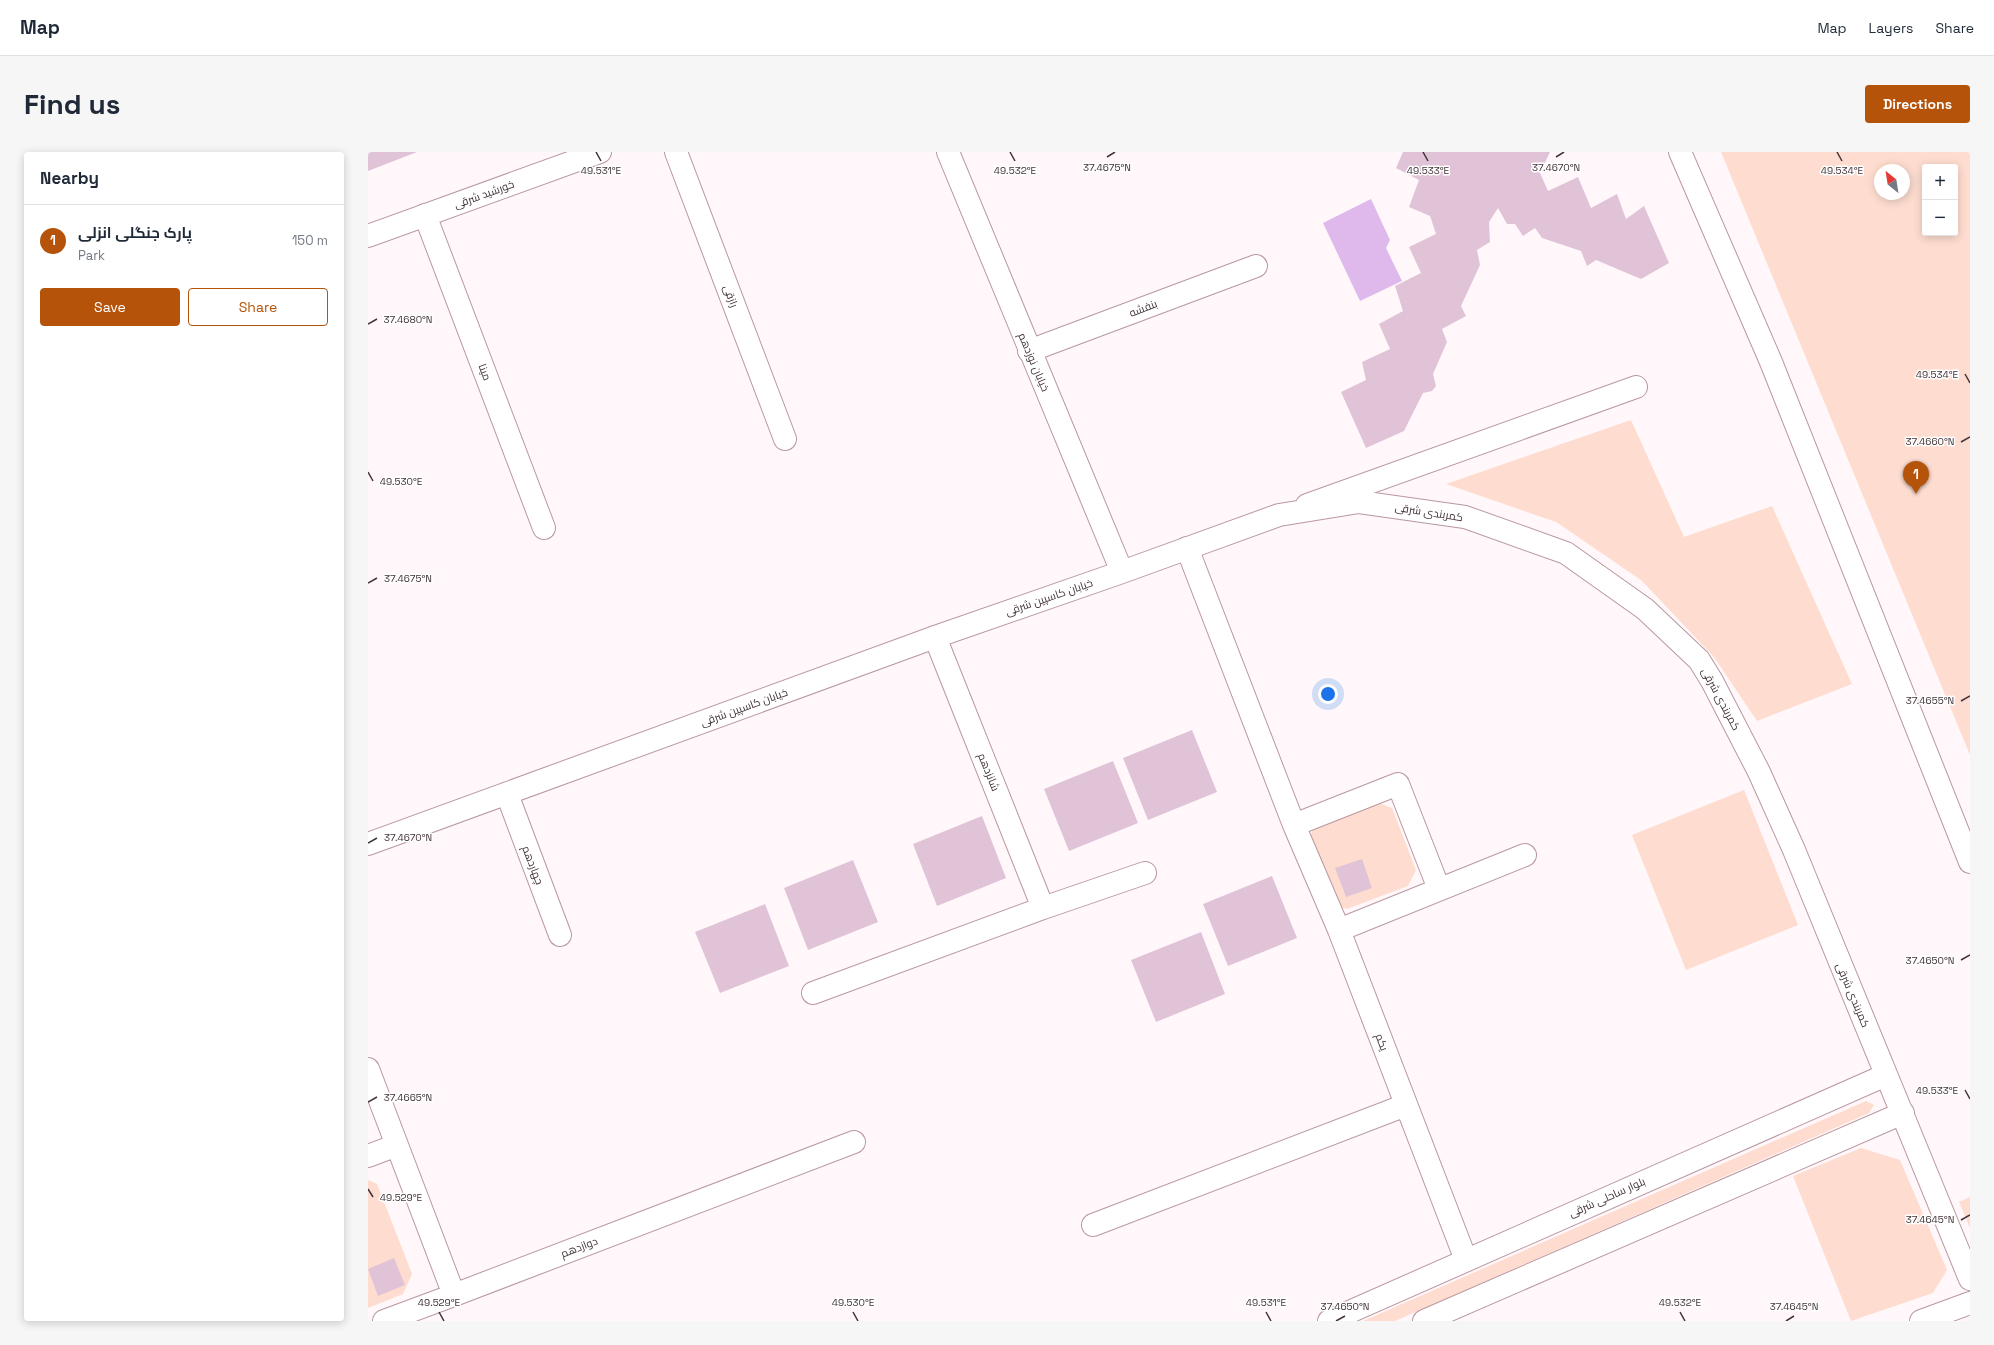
<!DOCTYPE html>
<html lang="en">
<head>
<meta charset="utf-8">
<style>
	body { margin:0; font-family:"Space Grotesk",Cairo,sans-serif; background:#f6f6f7; color:#1f2937 }
	.controls { position:absolute; right:12px; top:12px; display:grid; overflow:hidden; border-radius:4px; box-shadow:0 2px 10px #0003 }
	.controls button { width:36px; height:36px; display:grid; place-items:center; padding:0; border:0; border-bottom:1px solid #e0e1e3; background:#fff; color:#1f2937; font:20px sans-serif }
	.compass { position:absolute; left:1506px; top:12px; width:36px; height:36px; border-radius:50%; background:#fff; box-shadow:0 2px 10px #0003; rotate:330deg }
	.you { position:absolute; left:960px; top:542px; width:14px; height:14px; margin:-10px; border:3px solid #fff; border-radius:50%; background:#1a73e8; box-shadow:0 0 0 6px #1a73e833 }
	.badge { display:grid; place-items:center; width:26px; height:26px; border-radius:50%; background:#b45309; color:#fff; font-size:13px; font-weight:700 }
	.pin { position:absolute; translate:-50% -33px; filter:drop-shadow(0 1px 2px #0008) }
	.pin::after { content:''; position:absolute; top:21px; width:14px; height:12px; background:inherit; clip-path:polygon(0 0,100% 0,50% 100%) }
	.list { margin:0; padding:0; list-style:none }
	h2 { display:flex; justify-content:space-between; align-items:center; height:52px; margin:0; padding:0 16px; font-size:17px }
	h2 small { font-size:13px; font-weight:400; color:#747a83 }
	.list li { display:grid; grid-template-columns:26px 1fr auto; gap:12px; align-items:center; box-sizing:border-box; height:72px; padding:0 16px; border-top:1px solid #e0e1e3 }
	.list b { display:block; font-size:15px; white-space:nowrap }
	.list p { margin:0; font-size:13px; white-space:nowrap; color:#747a83 }
	.list em { font-size:13px; font-style:normal; color:#747a83 }
	.actions { display:flex; gap:8px; padding:12px 16px }
	.actions a { flex:1; padding:9px 0; border:1px solid #b45309; border-radius:4px; text-align:center; font-size:14px; color:#b45309 }
	.actions .main { background:#b45309; color:#fff }
	.map { position:relative; flex:none; width:1602px; height:1169px; overflow:hidden; border-radius:4px }
	header { display:flex; align-items:center; gap:24px; box-sizing:border-box; height:56px; padding:0 20px; background:#fff; border-bottom:1px solid #e0e1e3 }
	header strong { font-size:19px }
	nav { display:flex; gap:22px; margin-inline-start:auto; font-size:14px }
	.intro { display:flex; align-items:center; justify-content:space-between; box-sizing:border-box; height:96px; padding:0 24px }
	h1 { margin:0; font-size:28px }
	.button { padding:10px 18px; border-radius:4px; background:#b45309; color:#fff; font-size:14px; font-weight:700 }
	main { display:flex; gap:24px; padding:0 24px }
	aside { flex:1; background:#fff; border-radius:4px; box-shadow:0 2px 10px #0003 }
	.map>svg:first-child { display:block }
</style>
</head>
<body>
<header>
<strong>Map</strong>
<nav><a>Map</a><a>Layers</a><a>Share</a></nav>
</header>
<div class="intro"><h1>Find us</h1><a class="button">Directions</a></div>
<main>
<aside>
<h2>Nearby<small></small></h2>
<ul class="list">
<li><span class="badge">1</span><div><b>پارک جنگلی انزلی</b><p>Park</p></div><em>150 m</em></li>
</ul>
<div class="actions"><a class="main">Save</a><a>Share</a></div>
</aside>
<div class="map">
<svg width="1602" height="1169" viewBox="0 0 1602 1169">
	<rect width="100%" height="100%" fill="#fff7f9"/>
	<path fill="#feddd0" fill-rule="evenodd" d="M1353 0H1602V603ZM1557 15H1587V81H1557ZM1512 18H1536V42H1512Z
		M1263 268 1316 385 1404 354 1484 532 1389 569 1346 505 1273 428 1188 370 1078 332Z
		M1376 638 1430 773 1318 818 1264 683Z
		M1006 649 1024 656 1048 718 1040 734 979 757 959 751 939 693 946 674Z
		M1498 949 1506 953 1501 961 1027 1169H995Z
		M1493 996 1532 1008 1579 1118 1565 1141 1483 1169 1425 1024Z
		M0 1028 9 1032 44 1122 35 1142 0 1156Z
		M1602 1045V1076L1591 1050Z"/>
	<path fill="#dfb9ec" d="M1003 47 1022 88 1018 96 1034 129 992 149 955 71Z"/>
	<path fill="#e1c3d7" d="M0 0H49L0 19Z
		M1035 0H1182L1172 21 1180 39 1210 25 1223 56 1249 42 1258 67 1276 54 1301 111 1273 127 1228 108 1219 114 1213 99 1174 86 1167 76 1155 84 1147 72H1139L1130 56 1121 70 1122 90 1109 98 1112 113 1093 154 1098 164 1074 177 1079 190 1065 222 1068 234 1064 239 1055 241 1036 279 998 296 973 240 998 228 994 210 1022 197 1011 172 1035 159 1027 134 1053 121 1041 95 1068 82 1062 64 1041 55 1051 28 1028 16Z
		M824 578 849 640 780 668 755 606Z
		M745 609 770 671 701 699 676 637Z
		M614 664 638 726 569 754 545 692Z
		M994 707 1004 736 978 745 967 716Z
		M485 708 510 770 440 798 416 736Z
		M904 724 929 786 860 814 835 752Z
		M397 752 421 814 352 841 327 780Z
		M833 780 857 842 788 870 763 808Z
		M26 1106 37 1133 10 1144 0 1117Z"/>
	<g fill="none" stroke-linecap="round" stroke-linejoin="round">
		<defs>
			<path id="street" d="M308 0 417 287
				M57 63 176 376
				M661 199 888 114
				M939 353 1268 235
				M819 396 926 673 971 778 1098 1108
				M139 642 192 783
				M926 673 1030 632 1071 737
				M675 756 777 721
				M971 778 1157 703
				M445 841 675 756 567 485
				M0 917 86 1143 486 990
				M0 1004 29 993
				M725 1073 1038 953
				M16 1169 86 1143
				M1553 1169 1602 1151"/>
			<path id="secondary" d="M580 0 754 420
				M1312 0 1403 210 1602 710
				M0 84 232 0
				M0 692 567 485 754 420 911 363 991 350 1097 365 1198 401 1277 457 1331 508 1344 529 1391 620 1426 698 1602 1127
				M961 1169 1518 923
				M1056 1169 1535 961"/>
		</defs>
		<use href="#street" stroke="#b997a0" stroke-width="24"/>
		<use href="#secondary" stroke="#b997a0" stroke-width="24"/>
		<use href="#street" stroke="#fff" stroke-width="22"/>
		<use href="#secondary" stroke="#fff" stroke-width="22"/>
	</g>
	<path fill="none" stroke="#413337" stroke-width="1.5" d="M228 0 233 9M642 0 647 9M1055 0 1060 9M1469 0 1474 9M739 5 747 0M1188 5 1196 0M0 172 9 167M1597 222 1602 231M1593 290 1602 285M0 320 5 329M0 431 9 426M1593 549 1602 544M0 691 9 686M1593 808 1602 803M1597 938 1602 947M0 950 9 945M0 1037 5 1045M1593 1068 1602 1063M71 1160 76 1169M485 1160 490 1169M898 1160 903 1169M1312 1160 1317 1169M968 1169 977 1164M1418 1169 1426 1164"/>
	<g text-anchor="middle" stroke-width="3" stroke-linejoin="round" paint-order="stroke">
		<g font-size="11" fill="#413337" stroke="#fff">
			<text transform="translate(116 42) rotate(-20)" y="4">خورشید شرقی</text>
			<text transform="translate(363 144) rotate(69)" y="4">رازقی</text>
			<text transform="translate(775 156) rotate(-21)" y="4">بنفشه</text>
			<text transform="translate(666 210) rotate(67)" y="4">خیابان نوزدهم</text>
			<text transform="translate(117 220) rotate(69)" y="4">مینا</text>
			<text transform="translate(1061 360) rotate(9)" y="4">کمربندی شرقی</text>
			<text transform="translate(681 445) rotate(-19)" y="4">خیابان کاسپین شرقی</text>
			<text transform="translate(1353 547) rotate(62)" y="4">کمربندی شرقی</text>
			<text transform="translate(376 555) rotate(-20)" y="4">خیابان کاسپین شرقی</text>
			<text transform="translate(621 620) rotate(68)" y="4">شانزدهم</text>
			<text transform="translate(165 713) rotate(69)" y="4">چهاردهم</text>
			<text transform="translate(1485 843) rotate(67)" y="4">کمربندی شرقی</text>
			<text transform="translate(1014 890) rotate(69)" y="4">یکم</text>
			<text transform="translate(1239 1045) rotate(-24)" y="4">بلوار ساحلی شرقی</text>
			<text transform="translate(211 1095) rotate(-21)" y="4">دوازدهم</text>
		</g>
	</g>
	<g font-size="10" text-anchor="middle" fill="#413337" stroke="#fff" stroke-width="3" stroke-linejoin="round" paint-order="stroke">
		<text x="739" y="19">37.4675°N</text>
		<text x="1188" y="19">37.4670°N</text>
		<text x="1060" y="22">49.533°E</text>
		<text x="1474" y="22">49.534°E</text>
		<text x="233" y="22">49.531°E</text>
		<text x="647" y="22">49.532°E</text>
		<text x="40" y="171">37.4680°N</text>
		<text x="1569" y="226">49.534°E</text>
		<text x="1562" y="293">37.4660°N</text>
		<text x="33" y="333">49.530°E</text>
		<text x="40" y="430">37.4675°N</text>
		<text x="1562" y="552">37.4655°N</text>
		<text x="40" y="689">37.4670°N</text>
		<text x="1562" y="812">37.4650°N</text>
		<text x="1569" y="942">49.533°E</text>
		<text x="40" y="949">37.4665°N</text>
		<text x="33" y="1049">49.529°E</text>
		<text x="1562" y="1071">37.4645°N</text>
		<text x="71" y="1154">49.529°E</text>
		<text x="485" y="1154">49.530°E</text>
		<text x="898" y="1154">49.531°E</text>
		<text x="1312" y="1154">49.532°E</text>
		<text x="977" y="1158">37.4650°N</text>
		<text x="1426" y="1158">37.4645°N</text>
	</g>
</svg>
<div class="controls">
<button>+</button>
<button>−</button>
</div>
<svg class="compass" viewBox="-18 -18 36 36"><path d="M0-13l5 13h-10z" fill="#e53935"/><path d="M0 13l5-13h-10z" fill="#747a83"/></svg>
<div class="you"></div>
<div class="pin badge" style="left:1548px;top:342px">1</div>
</div>
</main>
</body>
</html>
